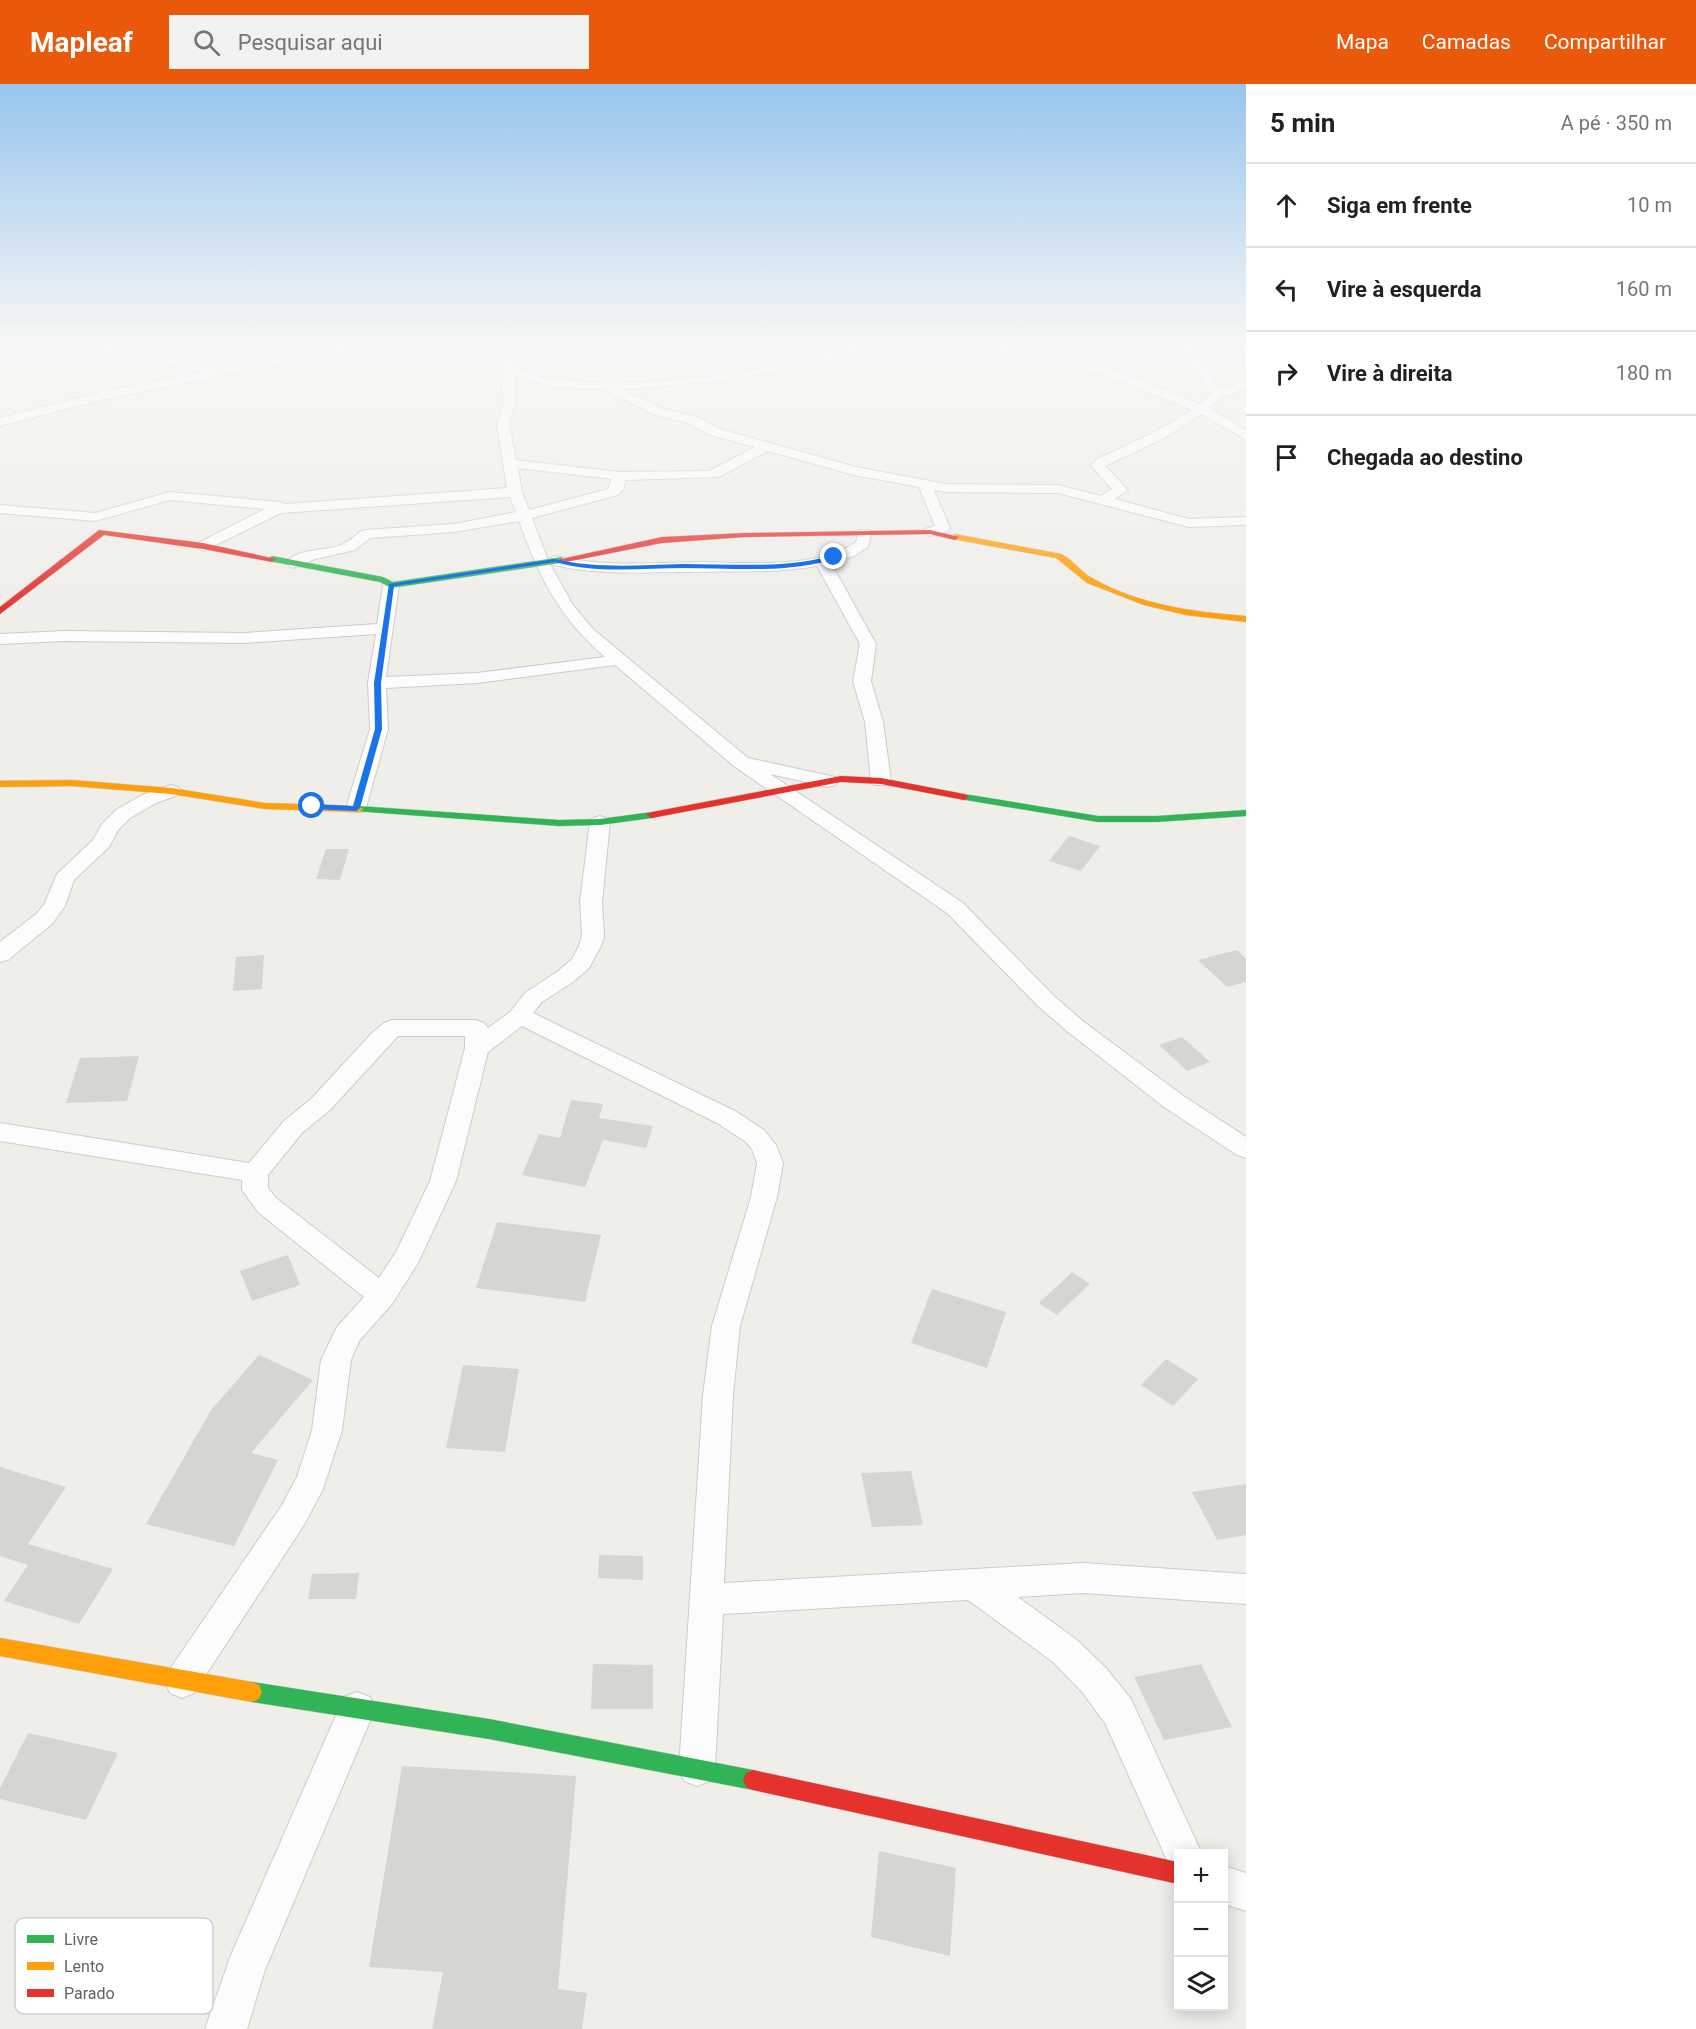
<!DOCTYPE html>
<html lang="pt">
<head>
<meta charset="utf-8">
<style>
	body { margin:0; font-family:Roboto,sans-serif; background:#f2f2f2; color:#202124 }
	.controls { position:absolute; right:18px; bottom:18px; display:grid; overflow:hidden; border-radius:0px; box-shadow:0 3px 15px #0003 }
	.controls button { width:54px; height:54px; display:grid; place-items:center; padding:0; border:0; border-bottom:2px solid #e0e0e0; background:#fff; color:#202124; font:30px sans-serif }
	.stop { position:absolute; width:18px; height:18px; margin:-14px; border:4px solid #1a73e8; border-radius:50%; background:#fff }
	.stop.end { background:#1a73e8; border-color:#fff; box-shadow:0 2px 6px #0008 }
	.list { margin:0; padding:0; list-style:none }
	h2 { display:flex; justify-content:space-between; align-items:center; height:78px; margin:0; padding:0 24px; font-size:26px }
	h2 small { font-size:20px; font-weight:400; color:#757577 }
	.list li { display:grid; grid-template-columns:39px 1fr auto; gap:18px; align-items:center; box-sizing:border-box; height:84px; padding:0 24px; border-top:2px solid #e0e0e0 }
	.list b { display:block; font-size:22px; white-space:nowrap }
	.list em { font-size:20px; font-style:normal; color:#757577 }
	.icon { flex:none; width:33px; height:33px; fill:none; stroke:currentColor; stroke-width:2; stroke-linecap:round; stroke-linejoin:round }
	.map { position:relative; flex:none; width:1246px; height:1945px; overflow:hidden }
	header { display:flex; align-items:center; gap:36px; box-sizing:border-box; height:84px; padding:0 30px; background:#ea580c; color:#fff }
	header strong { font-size:28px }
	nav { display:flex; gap:33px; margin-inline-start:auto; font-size:21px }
	.search { width:420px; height:54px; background:#f2f2f2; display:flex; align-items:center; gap:15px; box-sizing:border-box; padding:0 21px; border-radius:0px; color:#757577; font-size:22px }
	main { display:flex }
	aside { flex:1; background:#fff }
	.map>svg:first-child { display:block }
</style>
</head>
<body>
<header>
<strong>Mapleaf</strong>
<div class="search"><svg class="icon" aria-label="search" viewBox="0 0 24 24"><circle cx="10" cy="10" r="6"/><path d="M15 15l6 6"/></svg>Pesquisar aqui</div>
<nav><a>Mapa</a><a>Camadas</a><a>Compartilhar</a></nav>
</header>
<main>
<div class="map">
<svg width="1246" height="1945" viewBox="0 0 1246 1945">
	<rect width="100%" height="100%" fill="#efeee9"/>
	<path fill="#d5d5d2" d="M1069 752 1100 762 1081 787 1049 777Z
		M326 765H349L340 796 316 795Z
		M1237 866 1246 875V898L1227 903 1198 876Z
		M264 871 262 905 233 907 236 873Z
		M1182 953 1210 978 1187 987 1159 961Z
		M139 972 127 1017 66 1019 80 974Z
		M571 1016 603 1020 599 1034 653 1042 646 1064 603 1056 585 1103 522 1091 539 1050 560 1054Z
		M497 1138 601 1151 585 1218 476 1204Z
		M288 1171 300 1201 252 1217 240 1187Z
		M1072 1188 1090 1200 1057 1231 1039 1219Z
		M932 1205 1006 1228 987 1284 911 1259Z
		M259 1271 313 1296 251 1369 278 1376 234 1462 146 1440 211 1326Z
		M1166 1275 1198 1295 1173 1322 1141 1301Z
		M463 1281 519 1285 505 1368 446 1364Z
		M0 1383 66 1403 28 1460 113 1485 79 1540 4 1517 28 1481 0 1472Z
		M911 1387 923 1441 872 1443 861 1389Z
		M1246 1400V1451L1217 1456 1192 1408Z
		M599 1471 643 1472V1496L598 1494Z
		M359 1489 356 1515H308L312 1490Z
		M593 1580 653 1581V1625H591Z
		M1201 1580 1232 1643 1164 1656 1134 1593Z
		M28 1649 118 1669 86 1736 0 1715V1704Z
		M402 1682 576 1692 558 1905 587 1909 582 1945H432L443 1888 369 1883Z
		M879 1767 956 1784 950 1872 871 1853Z"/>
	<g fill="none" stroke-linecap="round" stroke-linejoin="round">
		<defs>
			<path id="street" d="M70 259H92L211 282 217 286 354 259H376L370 262 102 316 0 342V334L101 308 204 288 76 262Z
				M506 259H517L515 283C528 287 542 294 555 295 626 304 713 295 783 280 815 273 849 259 881 259L880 261C795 288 710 301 621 305L661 324 697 333 720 345 856 383 946 400 1058 401 1101 412 1112 405 1091 382 1097 375 1151 350 1192 326 1107 292 975 262 970 259H989L1115 286 1200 320 1211 309 1178 259H1189L1220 305 1246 297V305L1221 313 1210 324 1246 346V356L1202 330 1161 356 1105 382 1128 406 1115 415 1189 435 1246 433V441L1189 443 1058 409 946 408 934 406 950 444 948 447 930 452 923 448 925 445 935 442 919 403 854 391 768 367 719 393 625 396 624 404 618 411 532 434 548 476 555 472C602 483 650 479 697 478 744 478 816 486 856 458L859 446H869L871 449 868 463 854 472 831 479 876 560 871 597 883 638 891 697 888 701H874L871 697 865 638 853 597 860 560 817 482C776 489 734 487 693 488 645 488 598 492 550 480L573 521 593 545 748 674 835 693 838 697 835 701 828 703 770 690 963 819 1055 913 1084 938 1182 1011 1246 1053V1074L1237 1071 1164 1023 1068 948 1039 923 947 829 735 683 615 581 477 599 386 604 388 645 366 724 363 728H349L346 724 370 645 368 599 376 550 244 559 65 557 0 560V550L65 547 244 549 377 540 383 501 391 496 399 501 386 593 477 589 605 573C558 533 539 492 519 437L454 448 370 454 355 466 315 475 293 484 285 479C300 462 327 469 345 459 353 456 356 448 365 446L454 440 516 428 510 413 281 429 203 467 195 462 198 459 265 425 170 416 95 437 0 429V421L95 429 170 408 280 418 286 420 507 404 497 341 504 316 502 307ZM515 291 552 303 601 305 653 330 687 339 710 351 755 363 709 387 619 388 516 376 509 341 516 316ZM518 384 612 395 608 405 529 426 522 408Z
				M171 701 178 703 181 707 178 711 156 719 130 734 118 746 109 763 74 796 65 822 52 840 8 876 0 878V858L36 830 44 821 57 790 93 756 102 740 116 726 142 711Z
				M600 732 607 734 610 738 602 818 604 852 601 862 589 884 573 898 542 918 533 929 735 1027 764 1046 776 1061 783 1079 777 1113 740 1242 733 1311 724 1499 1083 1479 1246 1490V1520L1083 1509 1018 1513 1077 1556 1106 1584 1131 1615 1202 1770H1178V1787L1170 1783 1105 1639 1082 1608 1053 1578 968 1516 723 1530 715 1684 710 1697 697 1702 684 1697 679 1684 703 1311 712 1242 751 1113 757 1079 752 1065 746 1058 717 1039 522 942 488 968 456 1097 418 1179 392 1220 359 1257 351 1276 342 1346 323 1405 304 1441 194 1609 182 1614 170 1609 164 1597 170 1585 282 1421 297 1393 312 1346 321 1276 337 1243 364 1213 258 1128 242 1106V1096L0 1057V1039L249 1079 284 1037 312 1014 372 949 384 939 392 936H476L484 939 488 944 510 928 526 908 557 888 572 875 579 862 582 852 580 818 590 738 593 734ZM398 952H465V964L430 1097 396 1168 379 1194 276 1114 268 1104V1091L302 1049 330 1026Z
				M357 1608 370 1613 375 1625 265 1886 247 1945H205L231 1871 344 1613Z
				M1224 1782 1246 1789V1827L1224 1820Z"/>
			<path id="fast" d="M272 472 383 493 393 498 561 473 565 476 561 479 391 504 380 498 269 477 268 475Z
				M964 710 1098 732H1157L1246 726V732L1157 738H1098L960 715 959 713Z
				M358 722 559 736 600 735 652 728 658 731 652 734 600 741 559 742 354 727 352 725Z
				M252 1598 489 1635 753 1686 760 1689 763 1696 760 1703 753 1706 489 1655 252 1618 245 1615 242 1608 245 1601Z"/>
			<path id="slow" d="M955 450 1061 470C1074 476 1081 489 1094 495 1140 521 1194 528 1246 532V538L1186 531 1144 521 1087 499 1056 474 952 455 951 453Z
				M71 696 171 704 265 719 358 722 364 725 358 728 265 725 171 710 71 702 0 703V697Z
				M0 1554 252 1598 259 1601 262 1608 259 1615 252 1618 0 1572Z"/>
			<path id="jam" d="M99 446 203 459 276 475 272 478 203 465 104 451 0 530V523Z
				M930 446 959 453 955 456 930 450 745 453 662 459 561 479 557 476 662 453 745 449Z
				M841 692 881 694 964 710 969 713 964 716 881 700 841 698 652 734 646 731 652 728Z
				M753 1686 1178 1778V1800L753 1706 746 1703 743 1696 746 1689Z"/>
		</defs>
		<use href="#street" stroke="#ccc" stroke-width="2"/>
		<use href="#fast" stroke="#cbcbca" stroke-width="1"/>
		<use href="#slow" stroke="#cbcbca" stroke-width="1"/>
		<use href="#jam" stroke="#cbcbca" stroke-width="1"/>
		<use href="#street" fill="#fdfcfc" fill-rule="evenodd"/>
		<use href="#fast" fill="#30b455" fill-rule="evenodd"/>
		<use href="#slow" fill="#ff9f0a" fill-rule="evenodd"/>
		<use href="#jam" fill="#e5322d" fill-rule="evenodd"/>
	</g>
	<linearGradient id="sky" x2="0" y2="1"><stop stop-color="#97c5ee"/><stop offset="0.49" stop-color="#f8f7f5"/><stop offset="1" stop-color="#f8f7f5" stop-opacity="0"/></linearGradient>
	<rect width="1246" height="531" fill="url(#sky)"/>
	<path fill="#1a73e8" d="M834 471 837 474C790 490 733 484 684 484 642 484 596 490 555 478L394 502 381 599 382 645 360 724 356 727 312 725 308 722 312 720 353 722 375 645 374 599 389 500 555 475C596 485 641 481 683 480 733 480 787 485 834 471Z"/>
	<rect x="15" y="1834" width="198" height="96" rx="9" fill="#fff" stroke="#cfd0d2" stroke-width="1.5"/>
	<rect x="27" y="1851" width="27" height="8" fill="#30b455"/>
	<rect x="27" y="1878" width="27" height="8" fill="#ff9f0a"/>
	<rect x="27" y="1905" width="27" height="8" fill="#e5322d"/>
	<g font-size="16" fill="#5f6268">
		<text x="64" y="1861">Livre</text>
		<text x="64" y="1888">Lento</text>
		<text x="64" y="1915">Parado</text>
	</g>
</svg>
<div class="controls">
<button>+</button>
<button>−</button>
<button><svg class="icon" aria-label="layers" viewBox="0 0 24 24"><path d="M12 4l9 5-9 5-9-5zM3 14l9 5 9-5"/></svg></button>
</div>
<div class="stop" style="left:312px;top:722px"></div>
<div class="stop end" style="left:834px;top:473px"></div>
</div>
<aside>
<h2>5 min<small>A pé · 350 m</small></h2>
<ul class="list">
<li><svg class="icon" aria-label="ahead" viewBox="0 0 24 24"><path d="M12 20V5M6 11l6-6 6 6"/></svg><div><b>Siga em frente</b></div><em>10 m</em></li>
<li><svg class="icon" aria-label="left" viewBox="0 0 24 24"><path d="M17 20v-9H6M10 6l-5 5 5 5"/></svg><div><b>Vire à esquerda</b></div><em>160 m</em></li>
<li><svg class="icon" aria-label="right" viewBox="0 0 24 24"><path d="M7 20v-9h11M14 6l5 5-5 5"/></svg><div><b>Vire à direita</b></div><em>180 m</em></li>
<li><svg class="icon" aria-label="arrive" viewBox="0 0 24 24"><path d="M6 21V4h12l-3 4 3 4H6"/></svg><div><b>Chegada ao destino</b></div></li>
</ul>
</aside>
</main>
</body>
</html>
